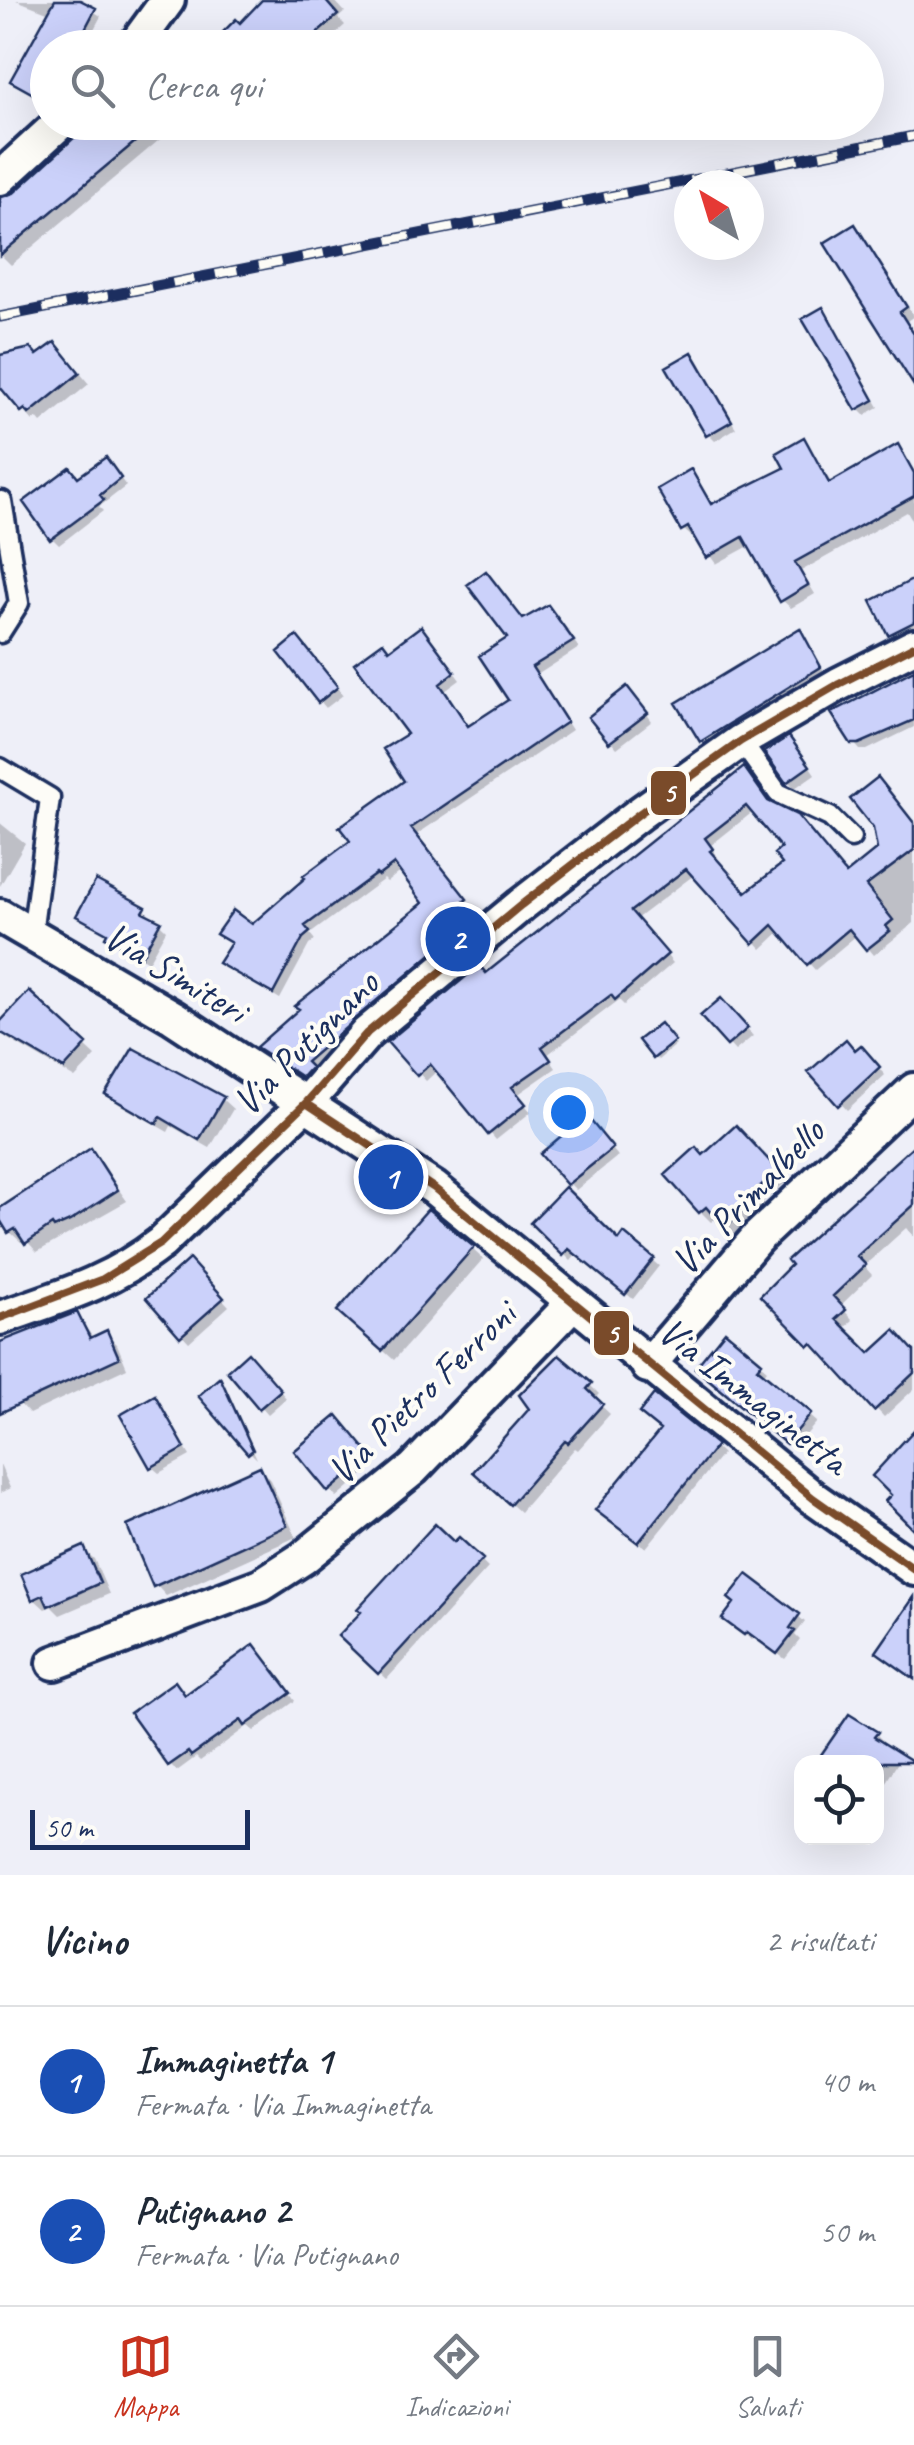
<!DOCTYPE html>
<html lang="it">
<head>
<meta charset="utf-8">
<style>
	body { margin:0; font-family:Caveat,sans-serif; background:#f2f2f3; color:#1f2937 }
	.controls { position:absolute; right:30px; bottom:30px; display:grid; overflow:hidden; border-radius:20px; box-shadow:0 10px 40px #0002 }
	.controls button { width:90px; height:90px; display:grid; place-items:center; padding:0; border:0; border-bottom:2px solid #e0e1e3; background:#fff; color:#1f2937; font:50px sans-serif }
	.compass { position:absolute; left:674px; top:170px; width:90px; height:90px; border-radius:50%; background:#fff; box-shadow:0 10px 40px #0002; rotate:322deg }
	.scale { position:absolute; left:30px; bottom:25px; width:220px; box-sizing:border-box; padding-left:10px; border:5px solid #1b2f5e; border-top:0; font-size:28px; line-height:35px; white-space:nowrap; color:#1b2f5e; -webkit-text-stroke:8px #fdfcf7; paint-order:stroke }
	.you { position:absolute; left:568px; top:1112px; width:35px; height:35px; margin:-25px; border:8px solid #fff; border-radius:50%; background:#1a73e8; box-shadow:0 0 0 15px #1a73e833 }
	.badge { display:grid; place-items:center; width:65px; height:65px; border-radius:50%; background:#c8321e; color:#fff; font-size:32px; font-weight:700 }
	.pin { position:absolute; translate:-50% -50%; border:5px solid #fff; box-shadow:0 2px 10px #0006 }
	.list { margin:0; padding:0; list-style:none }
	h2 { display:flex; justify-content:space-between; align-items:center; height:130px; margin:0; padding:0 40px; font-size:42px }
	h2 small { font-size:32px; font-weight:400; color:#747a83 }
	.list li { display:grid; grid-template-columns:65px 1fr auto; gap:30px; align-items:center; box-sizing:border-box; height:150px; padding:0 40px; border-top:2px solid #e0e1e3 }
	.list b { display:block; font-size:38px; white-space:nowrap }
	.list p { margin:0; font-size:32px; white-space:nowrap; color:#747a83 }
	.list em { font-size:32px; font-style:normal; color:#747a83 }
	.icon { flex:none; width:55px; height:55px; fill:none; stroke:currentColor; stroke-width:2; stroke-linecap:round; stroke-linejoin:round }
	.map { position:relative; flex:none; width:914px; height:1875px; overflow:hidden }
	.search { position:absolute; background:#fff; box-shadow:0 10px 40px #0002; left:30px; right:30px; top:30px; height:110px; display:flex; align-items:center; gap:25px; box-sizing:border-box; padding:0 35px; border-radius:55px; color:#747a83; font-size:38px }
	.sheet { height:430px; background:#fff }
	nav { display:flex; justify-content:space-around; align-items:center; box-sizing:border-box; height:140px; border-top:2px solid #e0e1e3; background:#fff; font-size:28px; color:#747a83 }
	nav a { display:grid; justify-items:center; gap:5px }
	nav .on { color:#c8321e }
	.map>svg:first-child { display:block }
</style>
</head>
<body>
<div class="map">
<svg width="914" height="1875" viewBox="0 0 914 1875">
	<rect width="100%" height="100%" fill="#eeeff8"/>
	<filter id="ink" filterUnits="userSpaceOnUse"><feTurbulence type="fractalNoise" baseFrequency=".01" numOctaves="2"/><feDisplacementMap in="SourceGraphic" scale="20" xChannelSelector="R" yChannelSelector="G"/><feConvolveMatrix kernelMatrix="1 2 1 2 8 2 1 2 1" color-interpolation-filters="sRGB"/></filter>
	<g filter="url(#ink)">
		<path fill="#0003" fill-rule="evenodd" d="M16 0H75L101 16 84 48H48V96L45 101 13 81 50 13Z
			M274 0H334L345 12 338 18 345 25 320 48H211Z
			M89 122H164L171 130 11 265 0 254V201L15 195 76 138Z
			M239 122H266L253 136Z
			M854 227 914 316 907 321 914 334V379Z
			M822 310 879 407 865 415 858 408Z
			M65 355 89 384 41 423 37 418 33 421 0 383V358Z
			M691 356 736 428 715 441 708 434Z
			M804 440 832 484 898 447 914 470V524L907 512 801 571 815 594 791 608 782 600 751 545 716 564 695 535 692 537 683 529 690 472 713 506 788 469Z
			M112 467 126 486 99 507 103 511 59 545 52 538 57 480 98 506 79 480Z
			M914 581V632L897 640 890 634Z
			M555 615 579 648 537 675 572 730 416 835 472 908 443 930 456 946 311 1071 316 1076 310 1083 260 1048 427 903 402 870 387 882 384 879 310 934 315 940 309 945 280 999 221 963 233 945 219 934 252 928 353 842 407 781 410 734 390 652 427 636 460 680 445 691 470 728 511 701V638L524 622Z
			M799 631 826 674 709 747 702 740Z
			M304 646 343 695 326 708 320 701Z
			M914 675V727L867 750H860L853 742Z
			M633 696 652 721 617 748 611 741Z
			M796 746 815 774 795 788 788 781Z
			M744 770 771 805 846 877 914 825V923L874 955 857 935 815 970 781 931 762 949 694 875 636 919 673 963 624 1005 619 1000 547 1055 556 1068 517 1095 531 1112 496 1140 438 1070 426 1081 391 1042 486 976ZM754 811 784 848 786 864 746 895 715 859 718 857 710 846Z
			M0 823 25 843 0 886Z
			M144 909 166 930 148 962 115 943 109 935 79 915Z
			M721 1001 753 1036 735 1051 703 1016Z
			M0 1026 85 1046 96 1056 75 1078 8 1039 0 1031Z
			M660 1026 676 1045 658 1060 642 1040Z
			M861 1049 885 1075 847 1110 812 1073Z
			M109 1093 222 1099 233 1109 210 1148 171 1126 168 1132 119 1104Z
			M592 1125 618 1156 576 1190 569 1183Z
			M747 1139 786 1182 763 1202 768 1208 736 1237 717 1217 711 1222 701 1212 704 1158Z
			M914 1147V1237L906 1228 864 1266 872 1275 840 1306 853 1320 843 1329 870 1356 914 1354V1389L884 1417 821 1350 819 1352 764 1296Z
			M91 1151 127 1201 37 1252 25 1239 21 1242 10 1232 0 1211Z
			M533 1223 619 1243 624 1237 659 1266 633 1299 577 1254 571 1261Z
			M472 1249 483 1259 394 1360 350 1321Z
			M189 1263 229 1306 189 1342 149 1299Z
			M77 1315 94 1339 106 1333 117 1344 127 1368 29 1414 19 1403 0 1359V1345Z
			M255 1362 286 1398 268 1414 230 1371Z
			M760 1364 767 1370 763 1375 817 1422 794 1449 705 1374Z
			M220 1380 226 1387 257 1459 250 1452Z
			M590 1385 599 1394 594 1399 610 1414 578 1450 575 1448 520 1512 485 1481Z
			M154 1398 190 1456 159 1473 152 1467Z
			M343 1425 376 1464 337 1497 330 1490Z
			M663 1431 715 1447 722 1454 646 1548 605 1516Z
			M0 1465 10 1488 0 1493Z
			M260 1469 270 1480 296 1537 166 1596 156 1585Z
			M459 1540 488 1568 387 1679 341 1636Z
			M83 1549 94 1559 109 1594 60 1615 51 1606 45 1609 34 1599Z
			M798 1616 805 1622 795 1635 800 1640 785 1659 755 1637 752 1640 732 1625Z
			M260 1654 295 1701 254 1731 248 1726 200 1761 196 1757 177 1771 170 1764 186 1698Z
			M850 1717 876 1734 883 1741 881 1744 900 1759 881 1790 876 1787V1762H829L823 1757Z"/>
		<path fill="#cbd1fa" stroke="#1b2f5e" stroke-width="2.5" fill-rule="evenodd" d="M55 0H80L96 8 75 48H48V78L37 96 10 81Z
			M262 0H325L338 15 301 48H207L236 19 240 23Z
			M85 122H159L0 255V197L14 193 75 137Z
			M855 224 907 307 900 312 914 334V386L824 243Z
			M823 307 874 400 856 410 802 319Z
			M55 342 80 373 29 414 25 409 21 412 0 387V355L31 348 37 355Z
			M692 352 732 421 706 436 666 367Z
			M804 437 829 483 898 444 914 473V496L795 562 808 585 780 602 743 537 706 558 688 527 681 531 657 489 691 469 711 504 784 468 776 453Z
			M106 457 121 478 100 495 104 500 50 540 23 502 70 467 78 477Z
			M486 571 523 619 548 605 574 641 532 667 567 722 411 828 467 899 438 922 450 938 306 1062 311 1067 302 1077 256 1047 299 1009 294 1006 423 903 394 864 378 876 376 874 305 926 310 932 303 938 273 994 218 963 231 943 216 934 233 910 252 924 305 878 303 876 350 841 339 827 404 781 383 749 407 734 354 663 383 642 389 650 421 626 455 672 440 684 468 726 508 700 479 656 507 638 467 585Z
			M914 579V622L888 635 871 601Z
			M800 628 821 667 700 742 676 703Z
			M297 636 338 687 318 703 278 652Z
			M914 670V720L859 744H851L831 713Z
			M627 686 648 713 609 743 588 717Z
			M789 736 810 766 786 783 764 752Z
			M744 767 768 801 797 815 846 874 877 849 873 828 850 799 878 777 914 823V850L866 886 893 920 886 926 890 931 866 950 849 929 807 965 773 925 753 944 686 869 631 911 668 954 615 1000 611 995 542 1047 551 1060 512 1087 526 1104 488 1135 430 1064 417 1076 387 1042 475 969 480 966 486 973ZM746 806 781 848 774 854 782 864 746 892 710 851 713 849 705 838Z
			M96 880 146 907 143 912 161 921 141 957 105 937 107 933 76 916Z
			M29 991 87 1044 64 1069 0 1032V1022Z
			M721 998 748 1028 727 1046 700 1016Z
			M660 1023 675 1041 653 1059 638 1040Z
			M846 1039 855 1050 861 1045 880 1067 838 1106 808 1072Z
			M133 1048 224 1097 199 1140 160 1117 157 1124 105 1094Z
			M586 1115 613 1148 567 1185 540 1154Z
			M736 1125 778 1170 755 1191 760 1196 724 1228 706 1207 699 1213 665 1175 696 1147 703 1155Z
			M914 1145V1205L857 1256 866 1265 833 1296 846 1310 836 1319 870 1353 895 1330 914 1351V1373L874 1411 812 1343 809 1346 760 1296 791 1265 787 1260Z
			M91 1148 118 1190 70 1221 54 1228 52 1225 25 1244 15 1229 8 1233 0 1220V1208Z
			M565 1187 619 1240 624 1233 654 1258 625 1295 569 1249 563 1256 530 1223Z
			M428 1209 474 1247 382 1351 337 1311Z
			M189 1259 224 1298 180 1337 146 1298Z
			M77 1312 90 1338 107 1330 119 1358 0 1413V1342Z
			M725 1331 762 1362 757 1368 812 1413 786 1444 695 1368Z
			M248 1352 281 1390 259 1409 227 1371Z
			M559 1355 592 1383 587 1389 603 1404 568 1443 565 1441 510 1505 473 1472 529 1409 519 1395Z
			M220 1377 253 1450 248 1454 198 1396Z
			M654 1394 717 1445 638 1543 595 1510 660 1430 639 1413Z
			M155 1395 185 1448 150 1468 120 1415Z
			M337 1415 371 1456 328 1492 294 1451Z
			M914 1430V1530L885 1501 891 1495 872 1476Z
			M260 1466 287 1526 153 1587 127 1526Z
			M435 1524 454 1542 459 1537 483 1559 378 1674 338 1636 361 1612 357 1609Z
			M84 1546 100 1583 48 1606 43 1595 32 1600 21 1574Z
			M747 1574 800 1614 790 1628 795 1631 777 1654 747 1632 744 1635 722 1619 734 1603 728 1598Z
			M914 1597V1679L876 1652Z
			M254 1644 291 1693 245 1726 241 1720 191 1756 188 1752 168 1766 130 1713 175 1681 185 1695Z
			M849 1714 878 1732 874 1737 914 1762H816Z"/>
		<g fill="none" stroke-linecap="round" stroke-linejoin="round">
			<defs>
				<path id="service" d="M0 633 19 603 2 501
					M741 741 778 793 830 817 851 838
					M0 768 50 798 32 934"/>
				<path id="minor" d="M133 48 168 0
					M0 178 61 122
					M0 916 173 1017 434 1188 813 1498 914 1569
					M0 1318C60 1297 110 1283 161 1243L306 1103 367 1033 521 905 640 813 741 741 839 684 914 646
					M648 1366 757 1238 914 1090
					M54 1663 261 1585 303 1558 413 1469 572 1304"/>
			</defs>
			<use href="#service" stroke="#1b2f5e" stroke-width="25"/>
			<use href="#minor" stroke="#1b2f5e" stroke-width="40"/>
			<use href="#service" stroke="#fdfcf7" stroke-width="18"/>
			<use href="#minor" stroke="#fdfcf7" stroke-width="32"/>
			<defs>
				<path id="rail" d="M0 317 914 136"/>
			</defs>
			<use href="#rail" stroke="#1b2f5e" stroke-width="11"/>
			<use href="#rail" stroke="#fdfcf7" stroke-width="8" stroke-dasharray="22" stroke-linecap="butt"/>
			<defs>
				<path id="bus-1" d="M306 1103 434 1188 813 1498 914 1569
					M0 1318 103 1279 161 1243 306 1103 367 1033 521 905 640 813 741 741 839 684 914 646"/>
			</defs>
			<use href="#bus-1" stroke="#fdfcf7" stroke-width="15"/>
			<use href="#bus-1" stroke="#7a4b2a" stroke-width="8"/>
		</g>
	</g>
	<g text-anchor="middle" stroke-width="8" stroke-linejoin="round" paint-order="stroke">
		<g font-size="40" fill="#1b2f5e" stroke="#fdfcf7">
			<text transform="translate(176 972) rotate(31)" y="14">Via Simiteri</text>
			<text transform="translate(305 1042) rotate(-45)" y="14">Via Putignano</text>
			<text transform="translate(747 1196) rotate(-46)" y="14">Via Primalbello</text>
			<text transform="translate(421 1392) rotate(-44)" y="14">Via Pietro Ferroni</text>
			<text transform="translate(754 1395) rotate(38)" y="14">Via Immaginetta</text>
		</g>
	</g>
	<g stroke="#fdfcf7" stroke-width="4">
		<rect x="649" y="769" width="39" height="48" rx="10" fill="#7a4b2a"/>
		<rect x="592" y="1309" width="39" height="48" rx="10" fill="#7a4b2a"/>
	</g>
	<g font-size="28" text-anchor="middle" font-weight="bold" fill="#fff">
		<text x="669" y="802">5</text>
		<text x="612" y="1343">5</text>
	</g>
</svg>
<div class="controls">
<button><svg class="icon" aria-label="locate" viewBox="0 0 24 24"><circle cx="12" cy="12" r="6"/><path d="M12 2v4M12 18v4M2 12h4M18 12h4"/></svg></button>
</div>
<svg class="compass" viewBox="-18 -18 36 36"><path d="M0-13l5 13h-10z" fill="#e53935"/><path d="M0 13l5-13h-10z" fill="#747a83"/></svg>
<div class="scale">50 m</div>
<div class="you"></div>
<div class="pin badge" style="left:391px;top:1177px;background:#1a4fb4">1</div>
<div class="pin badge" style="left:458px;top:939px;background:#1a4fb4">2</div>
<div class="search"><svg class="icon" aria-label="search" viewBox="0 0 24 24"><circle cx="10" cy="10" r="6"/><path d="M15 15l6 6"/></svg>Cerca qui</div>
</div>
<section class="sheet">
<h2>Vicino<small>2 risultati</small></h2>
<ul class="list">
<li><span class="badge" style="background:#1a4fb4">1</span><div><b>Immaginetta 1</b><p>Fermata · Via Immaginetta</p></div><em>40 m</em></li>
<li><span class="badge" style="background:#1a4fb4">2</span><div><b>Putignano 2</b><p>Fermata · Via Putignano</p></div><em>50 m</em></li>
</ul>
</section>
<nav>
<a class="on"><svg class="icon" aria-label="map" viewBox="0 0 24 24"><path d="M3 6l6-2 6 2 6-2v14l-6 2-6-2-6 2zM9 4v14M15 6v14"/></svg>Mappa</a>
<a><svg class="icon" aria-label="directions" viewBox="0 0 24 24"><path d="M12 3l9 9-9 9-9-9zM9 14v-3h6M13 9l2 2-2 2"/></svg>Indicazioni</a>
<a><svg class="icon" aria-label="saved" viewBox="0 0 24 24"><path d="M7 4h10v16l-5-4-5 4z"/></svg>Salvati</a>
</nav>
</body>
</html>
